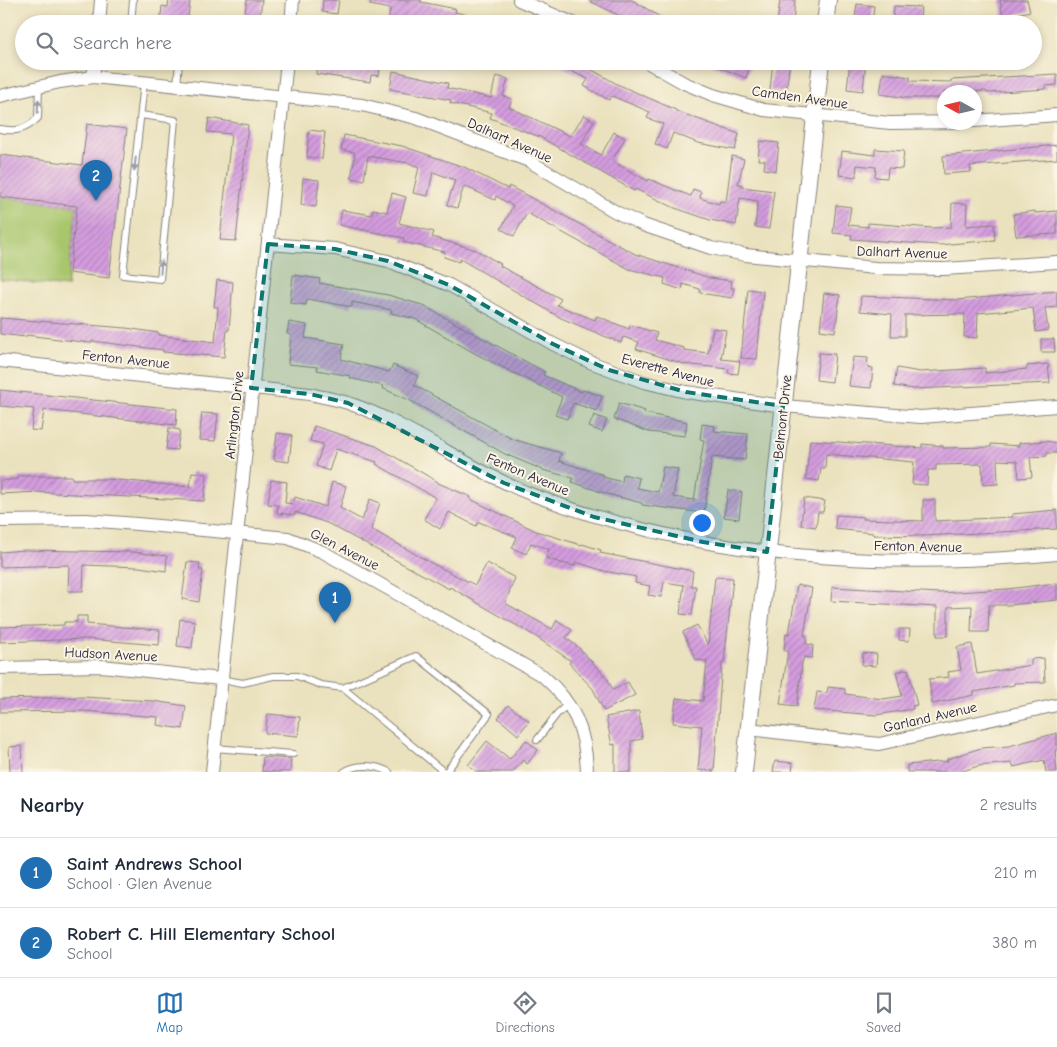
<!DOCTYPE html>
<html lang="en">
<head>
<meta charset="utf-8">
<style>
	body { margin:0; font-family:"Comic Neue",sans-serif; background:#f2f2f3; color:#1f2937 }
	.compass { position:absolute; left:937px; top:85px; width:45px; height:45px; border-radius:50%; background:#fff; box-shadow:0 2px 8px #0003; rotate:278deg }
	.you { position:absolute; left:701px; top:522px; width:18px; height:18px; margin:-12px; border:4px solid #fff; border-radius:50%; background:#1a73e8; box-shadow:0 0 0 8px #1a73e833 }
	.badge { display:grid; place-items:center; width:32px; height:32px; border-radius:50%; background:#1f6fb2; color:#fff; font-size:16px; font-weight:700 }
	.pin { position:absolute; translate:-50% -41px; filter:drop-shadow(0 1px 2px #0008) }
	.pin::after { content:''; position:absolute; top:26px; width:18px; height:15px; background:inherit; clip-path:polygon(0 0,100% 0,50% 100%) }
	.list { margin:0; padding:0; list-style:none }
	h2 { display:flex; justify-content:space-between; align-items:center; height:65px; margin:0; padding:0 20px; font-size:21px }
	h2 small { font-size:16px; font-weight:400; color:#747a83 }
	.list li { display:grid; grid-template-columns:32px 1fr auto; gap:15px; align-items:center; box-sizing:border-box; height:70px; padding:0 20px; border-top:1px solid #e0e1e3 }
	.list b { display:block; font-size:19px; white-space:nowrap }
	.list p { margin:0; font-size:16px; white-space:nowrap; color:#747a83 }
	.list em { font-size:16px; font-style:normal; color:#747a83 }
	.icon { flex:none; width:28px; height:28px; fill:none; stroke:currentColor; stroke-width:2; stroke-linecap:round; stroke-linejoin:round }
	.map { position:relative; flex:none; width:1057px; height:772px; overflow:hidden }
	.search { position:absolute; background:#fff; box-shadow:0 2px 8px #0003; left:15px; right:15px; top:15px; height:55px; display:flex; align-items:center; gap:12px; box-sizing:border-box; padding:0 18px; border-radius:28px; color:#747a83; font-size:19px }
	.sheet { height:205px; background:#fff }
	nav { display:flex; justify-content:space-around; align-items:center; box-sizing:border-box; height:70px; border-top:1px solid #e0e1e3; background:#fff; font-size:14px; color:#747a83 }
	nav a { display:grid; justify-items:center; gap:2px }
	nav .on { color:#1f6fb2 }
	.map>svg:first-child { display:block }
</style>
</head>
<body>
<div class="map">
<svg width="1057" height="772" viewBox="0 0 1057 772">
	<defs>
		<pattern id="building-hatch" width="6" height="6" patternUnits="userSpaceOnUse" patternTransform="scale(1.25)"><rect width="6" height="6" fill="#d59ddf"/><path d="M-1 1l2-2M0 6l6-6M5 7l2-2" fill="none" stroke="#ac80b6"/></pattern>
	</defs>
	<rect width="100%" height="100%" fill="#fcf5e5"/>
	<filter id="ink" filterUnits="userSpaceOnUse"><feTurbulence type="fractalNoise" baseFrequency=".02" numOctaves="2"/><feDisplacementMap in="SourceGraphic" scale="10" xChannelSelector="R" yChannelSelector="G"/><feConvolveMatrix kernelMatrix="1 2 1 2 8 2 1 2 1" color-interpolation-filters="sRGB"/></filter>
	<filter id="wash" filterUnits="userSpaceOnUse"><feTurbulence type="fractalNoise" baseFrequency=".0096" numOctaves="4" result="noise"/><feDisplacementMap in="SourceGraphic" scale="20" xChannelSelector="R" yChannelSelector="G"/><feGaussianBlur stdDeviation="1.12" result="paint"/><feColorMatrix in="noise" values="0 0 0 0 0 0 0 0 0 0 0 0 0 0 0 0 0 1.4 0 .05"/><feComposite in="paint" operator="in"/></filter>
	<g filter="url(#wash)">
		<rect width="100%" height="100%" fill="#eae2be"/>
		<path fill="#a9c66d" stroke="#667454" d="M0 197 77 206 67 287 0 279Z"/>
		<g id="blocks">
			<path fill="url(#building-hatch)" d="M169 0 190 1 187 24H160L162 6 168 7Z
				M247 0H262L259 24H243Z
				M323 0H339L337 14 322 12Z
				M371 0H421V2L456 9 455 12 489 20 488 24H441L428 21V24H388L390 9 370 5Z
				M588 0H632L672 24H636Z
				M780 0H795L793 24H777Z
				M1000 0H1027L1030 11 1003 17Z
				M857 4 874 6 872 24H854Z
				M894 6 921 7 920 22 893 20Z
				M317 61H381L379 76 371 75 370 82 316 74Z
				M549 61H590L587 67 617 84 676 110V111L739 134 735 150 698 143 673 133 667 149 655 144 663 124 647 118 650 112 612 96 609 100 584 86 588 79Z
				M704 61H751L746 78Z
				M773 61H790L786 92 770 90Z
				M850 61H866L863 91 847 89Z
				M393 71 448 83 447 88 491 98 496 76 508 79 503 96 512 99 509 107 570 136 584 115 594 121 581 144 601 155 614 132 625 138 612 161 648 181 649 179 675 190 691 196 693 189 701 192 700 198 719 204 720 201 726 202 732 156 744 159 738 184H742V187L774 191 769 229 755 227 758 201 740 198 736 225 710 220 675 208 635 189 634 191 540 137 490 118 492 113 450 103 451 100 390 89Z
				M883 73 910 77V81L951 82V80L1057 74V85L1046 86V89L987 93 986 91 944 92V98H908L880 94Z
				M209 118 248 125 236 241 220 240 231 134 207 132Z
				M87 124 127 129 109 278 69 273 77 206 0 197V155L82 165Z
				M309 130 325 132 322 159 307 157Z
				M344 135 402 146 464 167 508 189 509 186 635 254 710 278 732 281 731 288H734L732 298 700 293V289L683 284 682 290 664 284 665 278 629 269 527 213 514 236 501 229 513 206 496 196 495 200 464 186 457 208 447 205 455 180 433 172 428 196 413 193 419 167 408 163 368 156 364 180 351 178 355 156 354 152 341 150Z
				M760 141 779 143 776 171 764 169 765 160H758Z
				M1057 145V159L970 166 971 172 944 174 943 156Z
				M875 149 904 151 902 169 888 168 887 178 875 177 876 167 857 165 856 177 839 175 842 151 875 155Z
				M303 178 319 180 316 207 301 205Z
				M392 193 406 197 399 223 434 232 432 237 476 250 501 264 500 266 561 299 557 305 595 320 597 316 629 329 630 325 657 333 655 340 684 348V350L708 353 713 328 726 330 721 359 740 361 738 374 728 373 729 369 684 364 636 349 639 342 623 337 621 343 561 318 460 259 459 262 444 257 445 252 403 242 404 238 339 225 342 210 372 215 373 209 387 212Z
				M952 203 967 204 966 226 994 224 995 240 939 245 851 239 852 235 833 233 836 205 851 207 848 225 868 227V223L932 228 951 227Z
				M1035 211V213L1057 211V234L1016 236 1013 214Z
				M293 275 320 279 319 283 388 295 422 305 545 372 543 375 582 392 583 390 602 396 597 411 573 403 567 419 555 415 562 397 476 354 415 319 391 313 392 310 352 302V307L307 299 306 305 290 303Z
				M217 280 233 282 229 330H227L224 357 163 352V350L92 341 91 343 26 335V337L0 334V318L126 328 159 333V335L215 342 218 307H214Z
				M748 289 763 291 757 359 741 358Z
				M1057 291V307L1045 308 1048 330 1036 332 1033 308 978 313 977 338 964 337 965 314 905 315V336H891L892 314 860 311 861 296 957 300Z
				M824 293 840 295 835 332 820 330Z
				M289 322 307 325 305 338 344 344 341 359 389 372 393 365 418 376 414 385 512 439 561 453 559 461 604 475 603 477 622 482 623 474 639 478 637 488 658 492 663 467 678 469 673 497 694 500 704 440 700 439 702 424 715 426 714 431 748 434 745 460 712 457 704 513 642 505V503L607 494 572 482 573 478 543 470 505 454 409 400 382 388 383 386 350 378 351 376 317 370 318 367 288 364 291 335 287 334Z
				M1041 339H1054L1055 352H1041Z
				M819 353 835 354 832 382 816 380Z
				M853 357 868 358 867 367 873 368 871 388 849 386Z
				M1048 364 1050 383 914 389 894 386 897 368 920 372 985 368V373L1027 369V366Z
				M0 390 177 409 176 425 44 410 41 431 31 430 34 409 0 406Z
				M619 403 645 411 644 413 687 422 685 436 649 432 614 419Z
				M202 413 218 414 215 441 199 440Z
				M594 415 607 420 602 432 589 427Z
				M314 426 376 446 438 482V483L471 497 470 499 536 531 581 545 582 544 601 550 600 553 693 571 691 586H696L692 615 680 614 684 585 664 582 661 597 648 595 650 586 635 583 636 577 604 571 576 562 575 566 561 563 546 558 549 549 531 543 526 554 512 548 517 537 479 522 476 526 449 512 440 529 424 519 436 498 376 464 377 462 336 449 329 471 316 466 323 444 310 441Z
				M169 428 180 430 177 450 166 449Z
				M277 433 292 435 289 462 274 460Z
				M810 440 922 448V444L943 446V448L991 447V444L1019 446V443L1046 441 1057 443V453H1047V456L1030 457 1032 477 1019 478 1017 461 997 460 998 484 983 485 982 464 936 465V470H928L927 485 912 484 914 462 826 454 825 469 821 468 819 481 806 479Z
				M192 472 207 474 204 501 37 492 0 494V481L18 479V476H72V479H108L190 487Z
				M271 480 287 482 285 503 293 504 295 497 326 507 332 482 346 486 340 508 362 520 370 499 380 503 371 529 433 564 475 585 487 563 515 578 505 603 552 629 557 620 572 630 566 638 578 647 607 678 613 690 628 682 635 695 604 711 593 689 569 663 571 661 535 636 450 587 449 589 327 523 295 512V515L277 513 278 505 268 504Z
				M728 490 742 492 739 519 724 517Z
				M804 498 825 501 823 512H818L816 527 801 525Z
				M923 500H935V521L1012 517V514L1057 510V529L923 536 873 535V533L835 529 836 515 864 517 863 519 923 521Z
				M25 550 133 552 167 556 166 571 139 567 84 565 83 591H68L69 565 0 567V552Z
				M187 562 200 563 199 570H203L199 602 182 599Z
				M715 577 733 578 724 663H722L714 771 698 770 702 726 673 723 676 698 703 701 707 661 696 660 683 632 697 625 708 645Z
				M1057 583V600L1009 605H989L988 632H971L972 606 948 607V636H937V607L831 601 832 587 939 593 1007 589Z
				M797 585 812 588 804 635 807 636 806 644 813 645 812 658 804 657 802 663 797 706 780 704 788 651H784L786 633 789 634Z
				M77 616H87V624L160 630 159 645 87 639 0 642V627L64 625V622H77Z
				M180 619 195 621 192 648 177 646Z
				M899 629H910L909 641 899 640Z
				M972 644 977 674 1031 665V659L1044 658 1045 682 1014 683V685L974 692V695L932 704 929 679 949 677 948 672 961 670 957 647Z
				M863 653 877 654 876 666 862 665Z
				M908 669 917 705 912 706 913 709 876 715 814 710 817 692 827 693 828 687 845 689V694L883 699 902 696 896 672Z
				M82 697 153 701 186 706 183 729 157 725 158 717 84 711 0 712V699Z
				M508 705 529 721 518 735 498 718Z
				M639 711 642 739 631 741V772H615V744L612 745 606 717Z
				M268 714 300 717 298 736 265 733Z
				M1057 733V750H1055L1057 772H1046L1044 760 1013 767 1012 763 978 766 960 772H907V765L948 761 947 759 981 748 1009 746Z
				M526 740 538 750 527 764 523 760 513 772H477L468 765 487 741 510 759Z
				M22 746 23 772H10L9 747Z
				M263 757 291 759 290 772H262Z
				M775 761 793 763 792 772H773Z"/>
		</g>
	</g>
	<g filter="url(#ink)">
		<use href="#blocks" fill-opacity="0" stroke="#86827c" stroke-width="1"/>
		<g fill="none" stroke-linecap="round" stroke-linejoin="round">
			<defs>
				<path id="service" d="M131 24 133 0
					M177 87 179 61
					M141 115 175 120 160 279 123 275 144 83
					M0 129C16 132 26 130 38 118L39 87
					M220 679 243 683 273 676H297L321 685 343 688 416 656 489 714 446 772
					M343 688 444 772
					M537 740 557 714 569 703
					M214 748 293 754
					M344 772C357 763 376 765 389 772"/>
				<path id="minor" d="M519 0 575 24
					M99 24 101 0
					M291 24 293 0
					M645 61 684 83 713 95 764 110 890 123 961 122
					M93 77 95 61
					M0 96 60 82 93 77 362 105 416 118 529 161 616 212 643 225 711 248 746 255 875 268 944 269 1057 262
					M974 121 1057 115
					M268 244 335 249 388 261 449 285 553 344 590 362 644 382 686 392 783 406 921 417 1057 406
					M0 361 310 394C322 397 335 399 348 403 413 425 469 470 533 495 699 558 882 571 1057 554
					M0 521 86 520 137 524 288 538 323 552 543 676C574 703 586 731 587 772
					M0 668 102 666 220 679
					M748 729 879 744 1057 705
					M212 772 287 61"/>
				<path id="tertiary" d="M825 24 828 0
					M744 772 821 61"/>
			</defs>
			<use href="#service" stroke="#86827c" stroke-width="8"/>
			<use href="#minor" stroke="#86827c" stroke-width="14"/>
			<use href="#tertiary" stroke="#86827c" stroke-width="18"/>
			<use href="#service" stroke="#fff" stroke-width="6"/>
			<use href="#minor" stroke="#fff" stroke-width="12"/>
			<use href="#tertiary" stroke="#fff" stroke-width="16"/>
		</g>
		<defs><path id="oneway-solid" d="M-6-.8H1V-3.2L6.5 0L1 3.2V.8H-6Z" transform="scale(1.25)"/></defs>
		<g fill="#9c9ca7">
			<use href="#oneway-solid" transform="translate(38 106) rotate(-87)"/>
			<use href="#oneway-solid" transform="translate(135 164) rotate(97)"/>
			<use href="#oneway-solid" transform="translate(161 267) rotate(-85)"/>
		</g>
	</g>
	<path fill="#0f766e" fill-opacity="0.2" stroke="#0f766e" stroke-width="4" stroke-dasharray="10 6" stroke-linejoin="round" d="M268 244 335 249 388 261 449 285 553 344 609 370 686 392 783 406 767 552 703 542 594 517 504 483 348 403 310 394 251 388Z"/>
	<g text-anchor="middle" stroke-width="4" stroke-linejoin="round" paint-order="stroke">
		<g font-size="14" fill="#22223b" stroke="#fcf5e5">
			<text transform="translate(800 97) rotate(8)" y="5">Camden Avenue</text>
			<text transform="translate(510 140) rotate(24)" y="5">Dalhart Avenue</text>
			<text transform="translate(902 252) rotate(2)" y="5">Dalhart Avenue</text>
			<text transform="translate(126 359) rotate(6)" y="5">Fenton Avenue</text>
			<text transform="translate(668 370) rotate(15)" y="5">Everette Avenue</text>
			<text transform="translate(234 415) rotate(-84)" y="5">Arlington Drive</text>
			<text transform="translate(782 417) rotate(-84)" y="5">Belmont Drive</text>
			<text transform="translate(528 474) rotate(23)" y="5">Fenton Avenue</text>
			<text transform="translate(918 546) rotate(1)" y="5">Fenton Avenue</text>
			<text transform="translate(345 549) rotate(27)" y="5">Glen Avenue</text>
			<text transform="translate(111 654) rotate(3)" y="5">Hudson Avenue</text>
			<text transform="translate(930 717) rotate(-13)" y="5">Garland Avenue</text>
		</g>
	</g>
</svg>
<svg class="compass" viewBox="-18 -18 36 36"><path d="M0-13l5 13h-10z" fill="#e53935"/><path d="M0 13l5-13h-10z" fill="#747a83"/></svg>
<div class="you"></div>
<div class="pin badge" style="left:335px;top:623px">1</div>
<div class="pin badge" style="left:96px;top:201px">2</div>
<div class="search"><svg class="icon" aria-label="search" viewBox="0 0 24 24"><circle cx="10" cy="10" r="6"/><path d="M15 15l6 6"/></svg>Search here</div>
</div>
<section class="sheet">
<h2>Nearby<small>2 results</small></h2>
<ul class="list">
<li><span class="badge">1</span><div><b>Saint Andrews School</b><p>School · Glen Avenue</p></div><em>210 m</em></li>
<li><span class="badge">2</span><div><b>Robert C. Hill Elementary School</b><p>School</p></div><em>380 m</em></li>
</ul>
</section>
<nav>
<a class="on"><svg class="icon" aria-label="map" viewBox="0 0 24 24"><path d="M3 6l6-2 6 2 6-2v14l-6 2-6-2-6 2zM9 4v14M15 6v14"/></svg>Map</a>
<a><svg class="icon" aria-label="directions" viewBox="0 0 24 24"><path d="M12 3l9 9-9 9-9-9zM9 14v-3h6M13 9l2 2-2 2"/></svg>Directions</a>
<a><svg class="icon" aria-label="saved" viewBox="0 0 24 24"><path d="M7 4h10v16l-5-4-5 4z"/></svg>Saved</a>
</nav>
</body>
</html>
